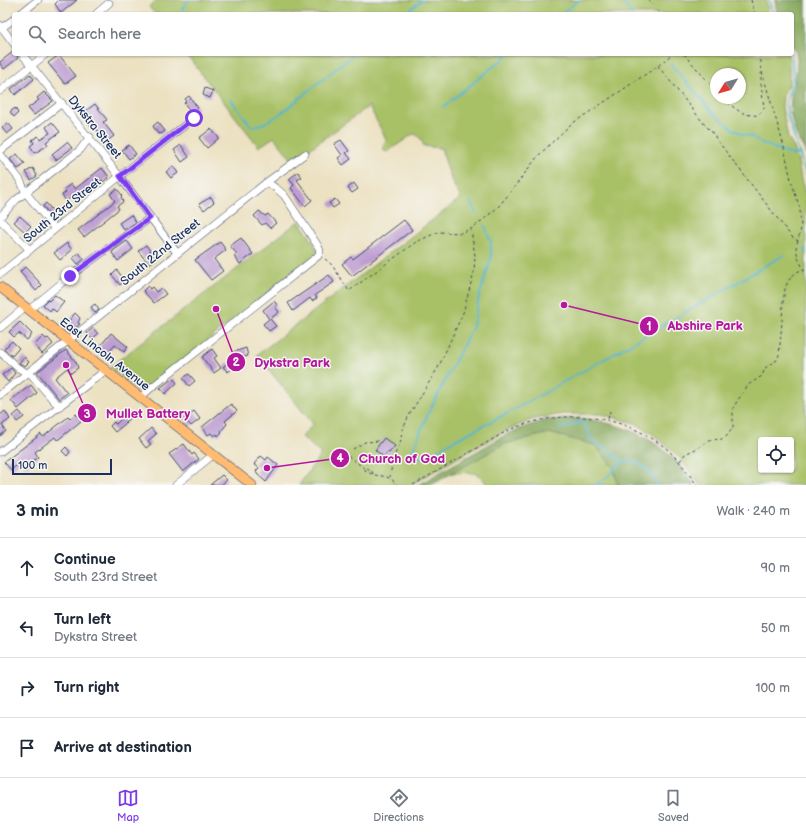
<!DOCTYPE html>
<html lang="en">
<head>
<meta charset="utf-8">
<style>
	body { margin:0; font-family:"Balsamiq Sans",sans-serif; background:#f2f2f3; color:#1f2937 }
	.controls { position:absolute; right:12px; bottom:12px; display:grid; overflow:hidden; border-radius:4px; box-shadow:0 1px 3px #0004 }
	.controls button { width:36px; height:36px; display:grid; place-items:center; padding:0; border:0; border-bottom:1px solid #e0e1e3; background:#fff; color:#1f2937; font:20px sans-serif }
	.compass { position:absolute; left:710px; top:68px; width:36px; height:36px; border-radius:50%; background:#fff; box-shadow:0 1px 3px #0004; rotate:233deg }
	.scale { position:absolute; left:12px; bottom:10px; width:100px; box-sizing:border-box; padding-left:4px; border:2px solid #1b2f5e; border-top:0; font-size:11px; line-height:14px; white-space:nowrap; color:#1b2f5e; -webkit-text-stroke:3px #f6f6f2; paint-order:stroke }
	.stop { position:absolute; width:12px; height:12px; margin:-9px; border:3px solid #7c3aed; border-radius:50%; background:#fff }
	.stop.end { background:#7c3aed; border-color:#fff; box-shadow:0 1px 4px #0008 }
	.list { margin:0; padding:0; list-style:none }
	h2 { display:flex; justify-content:space-between; align-items:center; height:52px; margin:0; padding:0 16px; font-size:17px }
	h2 small { font-size:13px; font-weight:400; color:#747a83 }
	.list li { display:grid; grid-template-columns:26px 1fr auto; gap:12px; align-items:center; box-sizing:border-box; height:60px; padding:0 16px; border-top:1px solid #e0e1e3 }
	.list b { display:block; font-size:15px; white-space:nowrap }
	.list p { margin:0; font-size:13px; white-space:nowrap; color:#747a83 }
	.list em { font-size:13px; font-style:normal; color:#747a83 }
	.icon { flex:none; width:22px; height:22px; fill:none; stroke:currentColor; stroke-width:2; stroke-linecap:round; stroke-linejoin:round }
	.map { position:relative; flex:none; width:806px; height:485px; overflow:hidden }
	.search { position:absolute; background:#fff; box-shadow:0 1px 3px #0004; left:12px; right:12px; top:12px; height:44px; display:flex; align-items:center; gap:10px; box-sizing:border-box; padding:0 14px; border-radius:4px; color:#747a83; font-size:15px }
	.sheet { height:292px; background:#fff }
	nav { display:flex; justify-content:space-around; align-items:center; box-sizing:border-box; height:56px; border-top:1px solid #e0e1e3; background:#fff; font-size:11px; color:#747a83 }
	nav a { display:grid; justify-items:center; gap:2px }
	nav .on { color:#7c3aed }
	.map>svg:first-child { display:block }
</style>
</head>
<body>
<div class="map">
<svg width="806" height="485" viewBox="0 0 806 485">
	<rect width="100%" height="100%" fill="#f6f6f2"/>
	<filter id="ink" filterUnits="userSpaceOnUse"><feTurbulence type="fractalNoise" baseFrequency=".025" numOctaves="2"/><feDisplacementMap in="SourceGraphic" scale="8" xChannelSelector="R" yChannelSelector="G"/><feConvolveMatrix kernelMatrix="1 2 1 2 8 2 1 2 1" color-interpolation-filters="sRGB"/></filter>
	<filter id="wash" filterUnits="userSpaceOnUse"><feTurbulence type="fractalNoise" baseFrequency=".012" numOctaves="4" result="noise"/><feDisplacementMap in="SourceGraphic" scale="16" xChannelSelector="R" yChannelSelector="G"/><feGaussianBlur stdDeviation="0.9" result="paint"/><feColorMatrix in="noise" values="0 0 0 0 0 0 0 0 0 0 0 0 0 0 0 0 0 1.4 0 .05"/><feComposite in="paint" operator="in"/></filter>
	<g filter="url(#wash)">
		<rect width="100%" height="100%" fill="#ece1c1"/>
		<path fill="#a9c166" stroke="#627862" fill-rule="evenodd" d="M157 0H766L769 14H155L149 7Z
			M186 54H788L789 59V85L783 95 782 107 788 138 794 148 798 161 801 179 806 197V485H700L680 458 654 435 635 423 600 414H563L534 419 507 430 410 485H299L321 454 302 437 313 424 257 355 461 198 452 182 441 148 424 146C422 141 419 134 413 134L387 152 384 151 383 149 386 140 384 135 369 106 293 161 274 137 259 147ZM716 74H740V98H716ZM761 440H791V470H761Z
			M299 221 312 240 318 252 144 391H139L110 367Z
			M549 433 595 445 613 467 618 485H487C478 469 469 473 452 473L504 444Z"/>
		<path fill="#86a75b" stroke="#506b5c" d="M775 0H806V155C805 149 802 146 799 141 795 133 793 124 791 115 788 97 797 80 797 63 798 52 793 50 792 42 790 33 792 23 792 14H777Z
			M579 418C615 422 649 434 675 460 682 467 688 477 694 485H618L613 467 595 445 549 433 504 444 431 485H418L509 433 527 426 548 420Z"/>
		<g fill="none" stroke-linecap="round" stroke-linejoin="round">
			<path stroke="#4fb5ce" stroke-width="2" d="M621 0 632 14
				M769 0 773 14
				M183 14 182 9 189 0
				M405 14 422 0
				M561 14 579 0
				M792 54 793 82 789 92 786 103 788 117 806 175
				M671 64 713 113 733 129 744 135 751 136 759 142 792 155 800 154
				M231 100 252 127 265 123 280 114 354 54
				M443 107 509 54
				M470 202 476 213
				M485 226 491 242V259L479 297 473 326 427 416 413 450V456L418 458 426 457 451 442 508 413 603 360 784 255
				M804 250 806 251
				M559 429 581 422C590 427 586 431 590 438 595 444 605 448 611 452 616 455 618 459 624 462
				M595 485C601 482 607 478 611 473 614 470 616 466 620 464 635 454 652 472 657 485"/>
		</g>
		<g id="blocks">
			<path fill="#bd9dd1" d="M59 0H77L61 13 55 4Z
				M14 51V54H16L18 58 4 69 0 64V62Z
				M59 55 76 76 65 84 48 63Z
				M30 74 34 79 15 95 11 89Z
				M205 88 213 91 210 98 203 95Z
				M44 92 53 101 34 115 28 108 39 100 37 98Z
				M189 96 198 108 192 113 184 103 186 102 185 99Z
				M95 104 107 120 103 122 114 136 106 142 96 129 94 130 84 117 85 116 83 113Z
				M15 108 18 113 14 117 10 112Z
				M52 122 60 132 46 142 48 145 35 153 30 146 34 143 32 140 38 136 40 139 50 133 46 127Z
				M158 122 165 131 161 134 160 133 158 134 153 126Z
				M8 123 13 129 7 134 2 128Z
				M211 129 219 138 207 148 199 138Z
				M341 140 349 151 346 153 351 159 343 165 338 158 342 155 334 144Z
				M67 142 72 148 56 160 52 154Z
				M129 145 136 154 129 159 122 150Z
				M181 145 189 157 182 162 174 150Z
				M17 154 25 164 18 169 10 159Z
				M173 166 178 173 171 178 166 172Z
				M33 168 37 176 31 180 26 172Z
				M102 168 109 177 103 182 102 180 85 192 83 191 73 199 71 197 66 201 62 195 66 192 64 189 71 184 75 189Z
				M298 172 302 177 297 180 312 200 305 206 291 188 294 185 289 179Z
				M354 183 358 189 352 193 348 188Z
				M117 189 122 195 121 196 123 202 117 206 119 209 84 237 78 230 115 201 110 194Z
				M211 197 214 202 204 210 199 204Z
				M335 199 339 204 333 208 329 203Z
				M46 203 56 215 52 218 43 206Z
				M259 211 265 216 268 214 276 223 270 228 265 223 262 225 254 216Z
				M131 215 136 222 124 230 119 223Z
				M20 216 31 226 25 232 14 222Z
				M404 220 412 230 352 276 342 264 351 257 353 259Z
				M241 238 253 254 240 264 234 256 237 254 230 246Z
				M127 241 133 249 118 261 112 253 113 251Z
				M220 242 226 250 214 259 223 271 211 280 195 260Z
				M67 243 72 250 60 260 54 253Z
				M146 245 156 259 149 264 138 251Z
				M79 253 84 259 78 264 73 258Z
				M25 267 42 285 36 291 20 272Z
				M117 270 125 281 120 285 112 275Z
				M329 275 334 282 315 295 317 298 312 301 310 298 293 311 288 303Z
				M148 286 150 289 152 287 156 292 161 288 166 294 154 303 143 291Z
				M55 295 64 302 56 312 52 308 50 311 43 305 48 300 49 301Z
				M274 301 277 305 275 307 279 312 270 319 276 326 269 331 263 324 269 319 263 310Z
				M95 304 99 310 95 313 91 307Z
				M75 313 80 318 78 323 80 324 72 331 65 326Z
				M20 322 32 334 27 340 19 333 14 337 9 332Z
				M93 328 98 334 92 339 87 333Z
				M111 333 128 347 124 352 115 345 108 353 107 352 104 356 97 350Z
				M43 336 46 339 48 338 53 344 42 354 35 345Z
				M12 341 19 348 12 356 4 349Z
				M246 348 248 356 236 359 234 352Z
				M212 349 217 356 214 358 221 368 214 373 202 357Z
				M66 350 76 362 78 368 71 373 67 368 55 378 67 393 59 399 37 372Z
				M24 357 29 362 25 366 19 363Z
				M229 362 233 368 228 372 223 367Z
				M11 368 15 373 8 382 2 375Z
				M189 374 195 381 189 386 183 378Z
				M173 378 177 383 165 394 160 388Z
				M31 385 37 393 18 409 11 400Z
				M231 404 237 411 225 421 227 424 221 431 222 432 218 436 217 434 214 436 211 433 208 435 202 427Z
				M5 411 10 419 2 425 6 431 0 436V415Z
				M19 411 24 417 17 422 13 416Z
				M194 411 200 419 191 426 184 418Z
				M76 414 81 421 59 439 57 440 55 437 35 452 38 457 26 467 21 462 11 470 4 462 41 434 43 437 68 417 70 419Z
				M126 414 130 418 125 422 126 423 115 432 110 426 114 422 116 424Z
				M151 428 156 434 148 441 151 444 146 448 139 439Z
				M384 438 395 446 389 453 387 452 384 457 375 450Z
				M184 444 192 455 194 453 199 459 183 472 169 454Z
				M66 447 70 452 67 456 62 451Z
				M261 456 266 460 268 457 278 465 266 482 257 474V473L256 471 259 468 254 464Z
				M222 475 227 480 221 485H210Z"/>
		</g>
	</g>
	<g filter="url(#ink)">
		<use href="#blocks" fill-opacity="0" stroke="#3a4a6d" stroke-width="1"/>
		<g fill="none" stroke-linecap="round" stroke-linejoin="round">
			<defs>
				<path id="minor" d="M20 14 38 0
					M96 14 109 3
					M0 25 14 44
					M0 29 14 19
					M22 54 120 177 177 253
					M0 91 46 54
					M0 151 62 103
					M0 154 20 180 26 193 55 229
					M267 182 305 154
					M0 217 16 200 80 150 90 137
					M0 220 30 250
					M0 274 125 172 194 118
					M29 310 70 276 150 218
					M0 328 25 307
					M0 352 18 368 27 373
					M29 372 54 401 60 406
					M0 395 267 182 277 189 284 195 318 246 320 251 318 256 152 387 141 397
					M0 452 106 370
					M176 485 214 454"/>
				<path id="major" d="M0 287 252 485"/>
			</defs>
			<use href="#minor" stroke="#3a4a6d" stroke-width="8"/>
			<use href="#major" stroke="#3a4a6d" stroke-width="10"/>
			<path stroke="#3a4a6d" stroke-width="1" stroke-dasharray="3 3" stroke-linecap="butt" d="M649 0 660 14
				M751 0 755 14
				M684 54 716 91
				M760 54 762 72 783 143 791 180 800 209 801 228 796 248 798 258 806 274
				M658 66 705 125 712 132 717 140 791 236 798 241
				M723 98C734 108 743 117 759 115L764 108 761 84V73
				M325 259 332 265 349 291 416 242 438 232 461 233 471 229 484 219 498 207 509 194 538 156 570 125 658 66 672 54
				M608 419 610 411
				M353 449 365 442 381 441
				M348 456 364 468
				M680 461 685 454 698 448 708 440 723 439 728 435 733 427V408L736 403 748 385 762 376 765 368 777 360 779 355 782 322 783 302 785 289 788 281 795 273 803 269
				M373 474 372 471 367 468H365V470C377 480 387 471 397 485
				M390 477 393 458 400 444 402 432 408 417 439 366 463 313 474 272 475 256 471 230
				M413 485 507 431C559 408 623 412 668 450 679 460 688 473 697 485"/>
			<use href="#minor" stroke="#fff" stroke-width="7"/>
			<use href="#major" stroke="#ffbb71" stroke-width="9"/>
		</g>
	</g>
	<g fill="none" stroke-linecap="round" stroke-linejoin="round" filter="url(#ink)">
		<path stroke="#7c3aed" stroke-width="5" d="M70 276 150 218 120 176 194 118"/>
	</g>
	<g text-anchor="middle" stroke-width="3" stroke-linejoin="round" paint-order="stroke">
		<g font-size="12" fill="#1b2f5e" stroke="#f6f6f2">
			<text transform="translate(95 127) rotate(51)" y="4">Dykstra Street</text>
			<text transform="translate(62 210) rotate(-39)" y="4">South 23rd Street</text>
			<text transform="translate(160 252) rotate(-39)" y="4">South 22nd Street</text>
			<text transform="translate(105 354) rotate(38)" y="4">East Lincoln Avenue</text>
		</g>
	</g>
	<path fill="none" stroke="#b5179e" stroke-width="1.5" d="M564 305L649 326M216 309L236 362M66 365L87 413M267 468L340 458"/>
	<g fill="#b5179e" stroke="#f6f6f2" stroke-width="1.5">
		<circle cx="564" cy="305" r="4"/>
		<circle cx="216" cy="309" r="4"/>
		<circle cx="66" cy="365" r="4"/>
		<circle cx="267" cy="468" r="4"/>
		<circle cx="649" cy="326" r="10"/>
		<circle cx="236" cy="362" r="10"/>
		<circle cx="87" cy="413" r="10"/>
		<circle cx="340" cy="458" r="10"/>
	</g>
	<g font-size="12" text-anchor="middle" font-weight="bold" fill="#fff">
		<text x="649" y="330">1</text>
		<text x="236" y="366">2</text>
		<text x="87" y="418">3</text>
		<text x="340" y="462">4</text>
	</g>
	<g font-size="13" text-anchor="middle" font-weight="bold" fill="#b5179e" stroke="#f6f6f2" stroke-width="3" stroke-linejoin="round" paint-order="stroke">
		<text x="705" y="330">Abshire Park</text>
		<text x="292" y="367">Dykstra Park</text>
		<text x="148" y="418">Mullet Battery</text>
		<text x="402" y="463">Church of God</text>
	</g>
</svg>
<div class="controls">
<button><svg class="icon" aria-label="locate" viewBox="0 0 24 24"><circle cx="12" cy="12" r="6"/><path d="M12 2v4M12 18v4M2 12h4M18 12h4"/></svg></button>
</div>
<svg class="compass" viewBox="-18 -18 36 36"><path d="M0-13l5 13h-10z" fill="#e53935"/><path d="M0 13l5-13h-10z" fill="#747a83"/></svg>
<div class="scale">100 m</div>
<div class="stop" style="left:194px;top:118px"></div>
<div class="stop end" style="left:70px;top:276px"></div>
<div class="search"><svg class="icon" aria-label="search" viewBox="0 0 24 24"><circle cx="10" cy="10" r="6"/><path d="M15 15l6 6"/></svg>Search here</div>
</div>
<section class="sheet">
<h2>3 min<small>Walk · 240 m</small></h2>
<ul class="list">
<li><svg class="icon" aria-label="ahead" viewBox="0 0 24 24"><path d="M12 20V5M6 11l6-6 6 6"/></svg><div><b>Continue</b><p>South 23rd Street</p></div><em>90 m</em></li>
<li><svg class="icon" aria-label="left" viewBox="0 0 24 24"><path d="M17 20v-9H6M10 6l-5 5 5 5"/></svg><div><b>Turn left</b><p>Dykstra Street</p></div><em>50 m</em></li>
<li><svg class="icon" aria-label="right" viewBox="0 0 24 24"><path d="M7 20v-9h11M14 6l5 5-5 5"/></svg><div><b>Turn right</b></div><em>100 m</em></li>
<li><svg class="icon" aria-label="arrive" viewBox="0 0 24 24"><path d="M6 21V4h12l-3 4 3 4H6"/></svg><div><b>Arrive at destination</b></div></li>
</ul>
</section>
<nav>
<a class="on"><svg class="icon" aria-label="map" viewBox="0 0 24 24"><path d="M3 6l6-2 6 2 6-2v14l-6 2-6-2-6 2zM9 4v14M15 6v14"/></svg>Map</a>
<a><svg class="icon" aria-label="directions" viewBox="0 0 24 24"><path d="M12 3l9 9-9 9-9-9zM9 14v-3h6M13 9l2 2-2 2"/></svg>Directions</a>
<a><svg class="icon" aria-label="saved" viewBox="0 0 24 24"><path d="M7 4h10v16l-5-4-5 4z"/></svg>Saved</a>
</nav>
</body>
</html>
